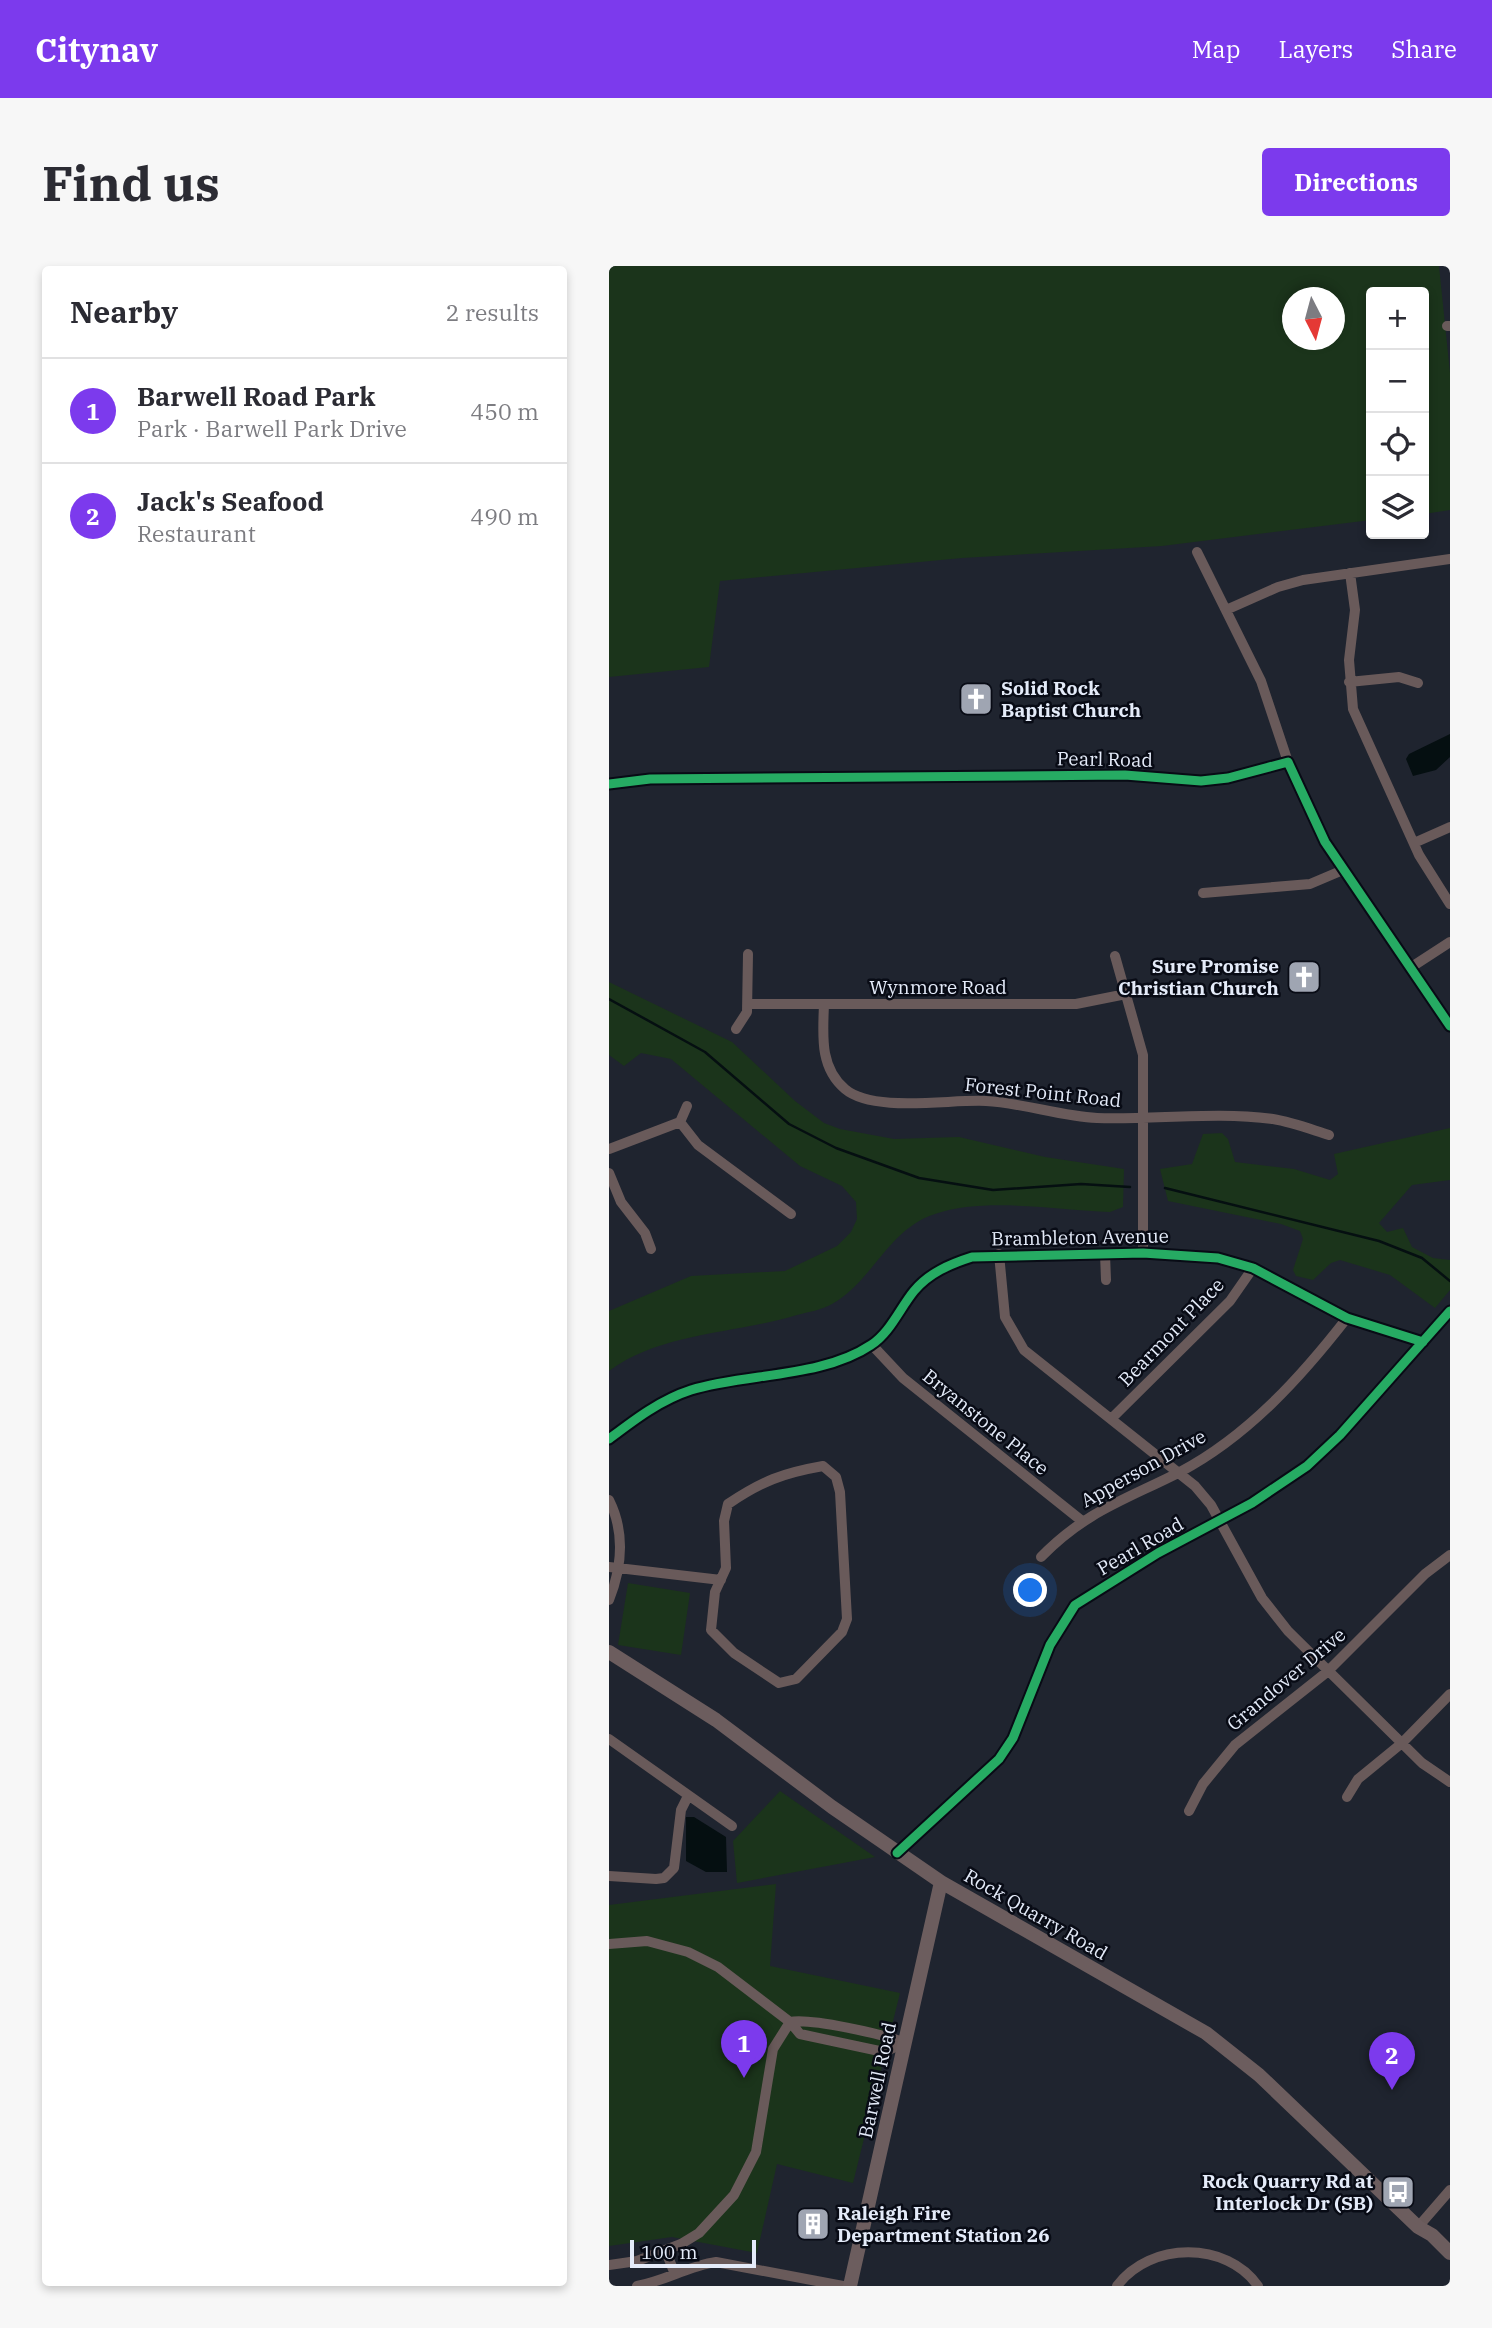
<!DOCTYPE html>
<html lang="en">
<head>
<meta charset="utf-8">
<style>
	body { margin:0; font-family:"IBM Plex Serif",serif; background:#f7f7f7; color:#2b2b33 }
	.controls { position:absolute; right:21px; top:21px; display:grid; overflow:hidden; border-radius:7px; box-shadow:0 4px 10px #0003 }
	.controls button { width:63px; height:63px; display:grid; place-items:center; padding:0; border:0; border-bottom:2px solid #e1e1e2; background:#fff; color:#2b2b33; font:35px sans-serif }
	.compass { position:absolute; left:673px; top:21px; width:63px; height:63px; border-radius:50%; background:#fff; box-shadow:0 4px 10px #0003; rotate:174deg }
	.scale { position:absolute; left:21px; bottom:18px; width:126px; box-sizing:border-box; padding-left:7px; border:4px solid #e4ebf9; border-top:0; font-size:19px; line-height:24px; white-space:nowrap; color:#e4ebf9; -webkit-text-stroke:5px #080b15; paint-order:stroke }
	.you { position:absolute; left:422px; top:1325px; width:24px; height:24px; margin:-18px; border:5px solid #fff; border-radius:50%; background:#1a73e8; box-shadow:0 0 0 10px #1a73e833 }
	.badge { display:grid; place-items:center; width:46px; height:46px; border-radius:50%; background:#7c3aed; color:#fff; font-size:23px; font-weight:700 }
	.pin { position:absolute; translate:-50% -58px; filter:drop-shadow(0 2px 4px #0008) }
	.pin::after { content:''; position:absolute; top:37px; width:24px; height:21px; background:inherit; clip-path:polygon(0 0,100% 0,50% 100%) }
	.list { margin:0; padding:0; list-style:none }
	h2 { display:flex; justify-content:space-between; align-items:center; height:91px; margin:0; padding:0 28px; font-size:30px }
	h2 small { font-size:23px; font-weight:400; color:#7c7c81 }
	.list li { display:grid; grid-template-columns:46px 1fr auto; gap:21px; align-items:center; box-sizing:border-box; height:105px; padding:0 28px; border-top:2px solid #e1e1e2 }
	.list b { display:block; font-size:26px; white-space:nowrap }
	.list p { margin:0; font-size:23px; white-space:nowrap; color:#7c7c81 }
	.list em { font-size:23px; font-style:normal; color:#7c7c81 }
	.icon { flex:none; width:38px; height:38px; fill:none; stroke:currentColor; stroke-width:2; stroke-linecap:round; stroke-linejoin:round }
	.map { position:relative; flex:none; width:841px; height:2020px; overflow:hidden; border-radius:7px }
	header { display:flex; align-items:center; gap:42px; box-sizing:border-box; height:98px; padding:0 35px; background:#7c3aed; color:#fff }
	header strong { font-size:33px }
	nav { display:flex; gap:38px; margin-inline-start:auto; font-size:24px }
	.intro { display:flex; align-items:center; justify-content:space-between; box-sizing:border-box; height:168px; padding:0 42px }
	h1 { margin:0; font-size:49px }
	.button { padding:18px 32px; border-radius:7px; background:#7c3aed; color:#fff; font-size:24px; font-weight:700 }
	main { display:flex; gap:42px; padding:0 42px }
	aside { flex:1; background:#fff; border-radius:7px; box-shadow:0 4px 10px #0003 }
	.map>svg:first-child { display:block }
</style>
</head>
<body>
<header>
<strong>Citynav</strong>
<nav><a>Map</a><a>Layers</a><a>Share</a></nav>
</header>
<div class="intro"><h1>Find us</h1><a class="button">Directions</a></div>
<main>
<aside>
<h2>Nearby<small>2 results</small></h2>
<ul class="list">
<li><span class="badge">1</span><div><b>Barwell Road Park</b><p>Park · Barwell Park Drive</p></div><em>450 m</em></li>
<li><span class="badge">2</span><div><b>Jack's Seafood</b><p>Restaurant</p></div><em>490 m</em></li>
</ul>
</aside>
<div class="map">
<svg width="841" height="2020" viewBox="0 0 841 2020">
	<rect width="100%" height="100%" fill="#1f242f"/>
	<path fill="#1b341b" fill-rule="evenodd" d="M0 0H830L841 107V244L815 248V26H762V254L553 280 353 292 111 315 100 401 0 411ZM684 32H726V74H684Z
		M0 716 123 776 186 835 215 857 231 863 285 873 350 871 436 891 515 903 514 941 501 946C449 944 376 931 326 948 279 963 264 1015 223 1038 213 1044 199 1046 188 1049 126 1068 53 1066 0 1105V1045L82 1010 176 1005 228 980 242 966 248 953 247 936 233 920 191 900 62 793 32 787 15 800 0 789Z
		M841 862V914L803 919 770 957 778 966 794 962 803 981 824 992 841 994V1024L826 1042 781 1009 731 994 722 997 704 1014 687 1010 684 1004 694 973 691 965 672 958 559 935 551 903 583 898 594 868 613 867 619 873 626 896 685 903 721 914 729 908 725 888Z
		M19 1317 81 1327 72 1389 9 1379Z
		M171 1525 266 1591 128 1617 124 1575Z
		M167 1618 161 1700 291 1727 244 1917 168 1898 148 1987 63 1971 0 1980V1639Z"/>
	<path fill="#050f11" d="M841 468V491L827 504 804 510 797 493 800 488Z
		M77 1551H85L117 1571 118 1606H97L77 1595Z"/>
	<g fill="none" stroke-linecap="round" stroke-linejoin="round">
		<path stroke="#050f11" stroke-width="2.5" d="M0 733 96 786 180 858 227 882 310 912 384 924 472 918 521 921
			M556 922 770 975 813 992 841 1015"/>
		<path stroke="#695a5a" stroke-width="10" d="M838 60H841
			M588 286 652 415 679 496
			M741 307 746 344 740 394 744 443 810 589 841 638
			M617 344 669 321 694 314 841 293
			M740 416 790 411 809 417
			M0 518 41 513 516 509 592 515 619 512 679 496 716 576 841 760
			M805 577 841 561
			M594 627 701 618 734 604
			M506 690 534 789V987
			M801 702 841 676
			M139 738H467L517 728
			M215 738C214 768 210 801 236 823 264 847 341 833 377 835 414 837 451 850 488 852 545 854 607 845 664 853 683 856 701 863 720 869
			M127 763 138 746 139 688
			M71 856 89 879 182 948
			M0 883 71 856 78 840
			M0 907 12 936 36 967 42 983
			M390 988 396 1051 415 1084 586 1220 602 1239 653 1332 679 1365 813 1497 841 1516
			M496 988 497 1014
			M263 1079 294 1112 473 1255
			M503 1152 621 1035 644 1002
			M0 1173C25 1154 51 1134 82 1124 137 1107 213 1112 262 1079 281 1067 291 1042 305 1025 320 1007 341 998 363 991L534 987 609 992 644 1002 738 1052 814 1076
			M214 1200 227 1211 231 1226 238 1353 233 1366 187 1413 170 1417 125 1387 102 1364 106 1326 117 1302 115 1255 119 1238C153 1215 174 1207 214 1200Z
			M0 1234C16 1266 13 1301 0 1334
			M432 1291C477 1245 516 1234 571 1206 639 1170 692 1111 738 1052
			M0 1301 112 1314
			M0 1473 123 1560
			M738 1531 749 1513 793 1477 841 1428
			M580 1545 594 1518 626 1479 718 1406 816 1308 841 1289
			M288 1587 390 1493 404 1472 441 1379 466 1339 549 1287 643 1237 698 1200 731 1169 841 1045
			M0 1610 47 1613 55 1612 65 1602 72 1544 79 1530
			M0 1678 38 1675 79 1686 109 1701 181 1756 191 1768 275 1786 296 1777
			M181 1756C201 1752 275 1768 296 1777
			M809 1961 841 1924
			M57 1986 66 2008
			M0 1999 28 1995 72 1978 90 1967 125 1929 147 1886 164 1783 181 1756
			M28 2020C56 2015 79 2000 107 1996L234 2020
			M508 2020C541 1975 618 1975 649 2020"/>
		<path stroke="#6c5d5e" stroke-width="14" d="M0 1386 107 1454 223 1541 332 1616 597 1767 650 1809 809 1961 823 1969 841 1987
			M241 2020 332 1616"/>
		<defs>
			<path id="cycleway" d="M0 518 41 513 516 509 592 515 619 512 679 496 716 576 841 760
				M0 1173C25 1154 51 1134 82 1124 137 1107 213 1112 262 1079 281 1067 291 1042 305 1025 320 1007 341 998 363 991L534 987 609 992 644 1002 738 1052 814 1076
				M288 1587 390 1493 404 1472 441 1379 466 1339 549 1287 643 1237 698 1200 731 1169 841 1045"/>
		</defs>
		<use href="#cycleway" stroke="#080b15" stroke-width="13"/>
		<use href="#cycleway" stroke="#26ab63" stroke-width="9"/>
	</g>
	<defs>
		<symbol id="church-square" viewBox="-11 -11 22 22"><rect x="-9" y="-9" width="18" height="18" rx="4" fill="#9fa5b2" stroke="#080b15"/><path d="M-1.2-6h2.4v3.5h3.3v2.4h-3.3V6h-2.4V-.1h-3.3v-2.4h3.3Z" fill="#fff"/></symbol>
		<symbol id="bus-square" viewBox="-11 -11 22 22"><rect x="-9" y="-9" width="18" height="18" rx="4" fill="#9fa5b2" stroke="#080b15"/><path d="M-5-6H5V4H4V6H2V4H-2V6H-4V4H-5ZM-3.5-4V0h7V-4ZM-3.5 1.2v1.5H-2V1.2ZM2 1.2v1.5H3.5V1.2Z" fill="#fff"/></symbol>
		<symbol id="building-square" viewBox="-11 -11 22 22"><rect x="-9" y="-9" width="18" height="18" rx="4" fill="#9fa5b2" stroke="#080b15"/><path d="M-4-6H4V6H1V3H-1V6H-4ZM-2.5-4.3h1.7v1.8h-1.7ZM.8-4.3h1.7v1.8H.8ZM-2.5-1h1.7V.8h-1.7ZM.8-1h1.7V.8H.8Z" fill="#fff"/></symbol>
	</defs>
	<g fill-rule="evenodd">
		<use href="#church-square" x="348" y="414" width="38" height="38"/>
		<use href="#church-square" x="676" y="692" width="38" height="38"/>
		<use href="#bus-square" x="770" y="1907" width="38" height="38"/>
		<use href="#building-square" x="185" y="1939" width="38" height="38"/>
	</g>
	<g text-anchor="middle" stroke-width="5" stroke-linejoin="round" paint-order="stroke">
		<g font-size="19" font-weight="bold" fill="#e4ebf9" stroke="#080b15" text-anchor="start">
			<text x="392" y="429">Solid Rock<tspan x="392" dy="22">Baptist Church</tspan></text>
			<text x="670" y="707" text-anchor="end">Sure Promise<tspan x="670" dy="22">Christian Church</tspan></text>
			<text x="764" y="1922" text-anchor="end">Rock Quarry Rd at<tspan x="764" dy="22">Interlock Dr (SB)</tspan></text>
			<text x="228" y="1954">Raleigh Fire<tspan x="228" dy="22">Department Station 26</tspan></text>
		</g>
		<g font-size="19" fill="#e4ebf9" stroke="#080b15">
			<text transform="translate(496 493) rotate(1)" y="7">Pearl Road</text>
			<text x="329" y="728">Wynmore Road</text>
			<text transform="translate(434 826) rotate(6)" y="7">Forest Point Road</text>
			<text transform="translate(471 971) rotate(-1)" y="7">Brambleton Avenue</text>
			<text transform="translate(562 1066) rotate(-46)" y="7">Bearmont Place</text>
			<text transform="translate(377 1156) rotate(39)" y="7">Bryanstone Place</text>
			<text transform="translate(534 1202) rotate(-29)" y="7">Apperson Drive</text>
			<text transform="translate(531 1280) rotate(-30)" y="7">Pearl Road</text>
			<text transform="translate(677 1413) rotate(-40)" y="7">Grandover Drive</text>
			<text transform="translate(427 1648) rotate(30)" y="7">Rock Quarry Road</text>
			<text transform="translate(268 1814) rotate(-78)" y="7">Barwell Road</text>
		</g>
	</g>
</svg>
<div class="controls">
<button>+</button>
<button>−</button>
<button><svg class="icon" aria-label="locate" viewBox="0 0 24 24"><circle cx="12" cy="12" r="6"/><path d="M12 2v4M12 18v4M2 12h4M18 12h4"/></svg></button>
<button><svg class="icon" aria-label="layers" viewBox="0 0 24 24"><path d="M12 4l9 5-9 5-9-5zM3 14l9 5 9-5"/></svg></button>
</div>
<svg class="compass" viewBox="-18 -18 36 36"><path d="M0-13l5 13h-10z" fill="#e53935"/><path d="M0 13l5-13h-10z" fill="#7c7c81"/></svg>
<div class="scale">100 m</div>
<div class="you"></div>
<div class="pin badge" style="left:135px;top:1812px">1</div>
<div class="pin badge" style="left:783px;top:1824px">2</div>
</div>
</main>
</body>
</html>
